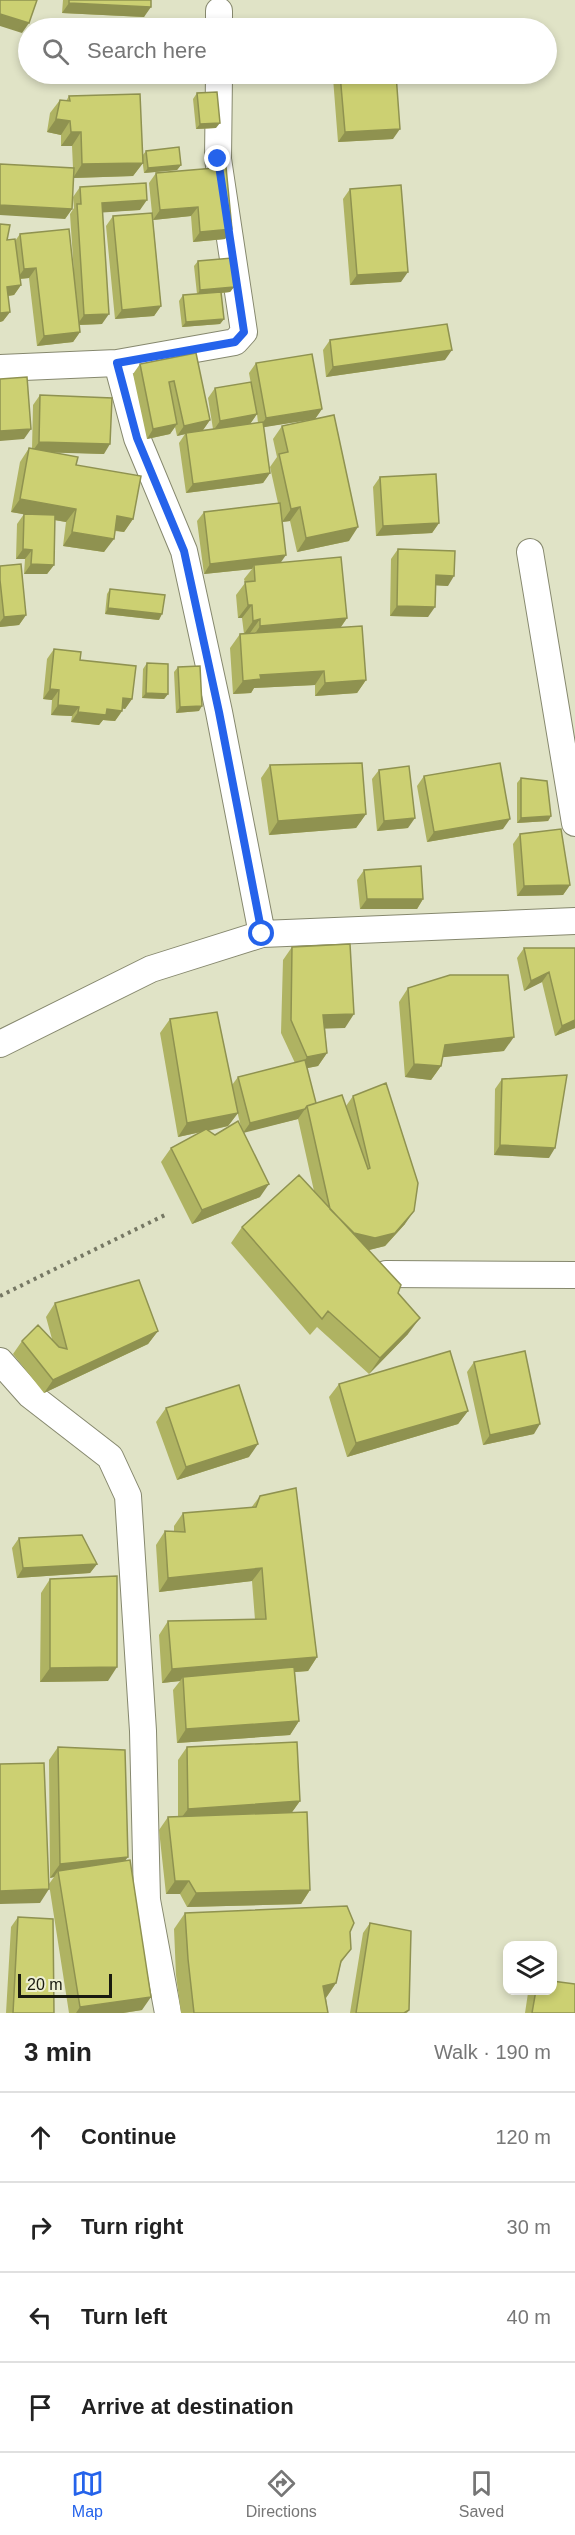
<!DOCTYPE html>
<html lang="en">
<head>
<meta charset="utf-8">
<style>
	body { margin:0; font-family:Arial,sans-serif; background:#f2f2f2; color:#222 }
	.controls { position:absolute; right:18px; bottom:18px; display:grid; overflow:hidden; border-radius:12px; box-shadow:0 3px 9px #0003 }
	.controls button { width:54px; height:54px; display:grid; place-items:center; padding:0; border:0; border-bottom:2px solid #e0e0e0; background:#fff; color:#222; font:30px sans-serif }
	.scale { position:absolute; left:18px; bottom:15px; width:94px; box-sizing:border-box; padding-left:6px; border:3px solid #191a0f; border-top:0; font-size:16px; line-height:21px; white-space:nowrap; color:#191a0f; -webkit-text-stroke:4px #eef0d3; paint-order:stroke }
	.stop { position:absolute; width:18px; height:18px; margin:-14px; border:4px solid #2563eb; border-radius:50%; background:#fff }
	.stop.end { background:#2563eb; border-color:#fff; box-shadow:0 2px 6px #0008 }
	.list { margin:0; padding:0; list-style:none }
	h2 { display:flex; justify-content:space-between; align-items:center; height:78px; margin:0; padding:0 24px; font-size:26px }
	h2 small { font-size:20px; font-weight:400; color:#767676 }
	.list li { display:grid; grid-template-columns:39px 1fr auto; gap:18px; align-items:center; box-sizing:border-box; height:90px; padding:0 24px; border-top:2px solid #e0e0e0 }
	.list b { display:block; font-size:22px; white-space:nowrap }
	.list em { font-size:20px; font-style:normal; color:#767676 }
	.icon { flex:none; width:33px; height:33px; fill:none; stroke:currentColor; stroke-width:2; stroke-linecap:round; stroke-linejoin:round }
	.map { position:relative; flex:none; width:575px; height:2013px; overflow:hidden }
	.search { position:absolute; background:#fff; box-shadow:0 3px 9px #0003; left:18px; right:18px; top:18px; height:66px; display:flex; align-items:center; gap:15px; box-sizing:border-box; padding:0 21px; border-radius:33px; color:#767676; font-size:22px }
	.sheet { height:438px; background:#fff }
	nav { display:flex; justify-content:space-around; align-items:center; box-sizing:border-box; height:84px; border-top:2px solid #e0e0e0; background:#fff; font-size:16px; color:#767676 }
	nav a { display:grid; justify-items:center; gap:3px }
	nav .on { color:#2563eb }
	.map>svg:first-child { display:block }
</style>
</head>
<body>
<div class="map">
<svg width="575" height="2013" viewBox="0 0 575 2013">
	<rect width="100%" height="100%" fill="#e0e3c6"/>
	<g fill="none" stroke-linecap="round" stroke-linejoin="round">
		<defs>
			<path id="street" d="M219 28V11
				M117 363 137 438 184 551 219 712 262 934
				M0 368 117 363 235 342 244 332 218 159 219 74
				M530 552 575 823
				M0 1044 151 969 262 934 575 921
				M386 1274 575 1275
				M0 1361 30 1395 110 1457 128 1496 143 1731 147 1900 168 2013"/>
		</defs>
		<use href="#street" stroke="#86886e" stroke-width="28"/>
		<path stroke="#767864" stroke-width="4" stroke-dasharray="3 4.5" stroke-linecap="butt" d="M0 1296 167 1214"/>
		<use href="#street" stroke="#fff" stroke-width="26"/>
	</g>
	<path fill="#afb362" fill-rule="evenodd" d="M63 0H151L144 17 62 13Z
		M337 74H396L393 139 338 142 333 78Z
		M197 93 216 128 196 129 193 99Z
		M69 96 142 156 146 151 181 165 177 170 144 173 142 158 143 163 133 176 73 178 72 209 65 219 73 168 72 146H61V135L47 132 50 113 60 100 66 101Z
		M156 173 232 229 225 239 193 242 191 216 153 220 161 306 154 316 115 319 106 226 113 216 152 213 149 183Z
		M80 187 140 210 103 212 102 324 79 325 80 332 73 342 37 346 29 278 20 279 21 285 14 295 8 296 10 312 3 321 0 322V224L7 240 15 241 20 234 74 274 70 214 74 208 73 197Z
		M350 189 401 282 350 285 343 199Z
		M198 261 234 287 230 292 221 293 224 319 220 324 182 327 179 301 183 295 197 294 194 266Z
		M330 340 445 360 326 377 323 350Z
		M196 353 210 420 203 430 213 429 208 398 215 388 254 401 249 373 256 363 322 409 315 419 263 427 270 473 263 483 186 493 179 443 185 434 177 436 175 427 170 434 147 439 133 374 140 364ZM257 414 258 423 250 424Z
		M40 395 104 454 54 452 76 465 133 519 124 532 115 531 104 552 63 546 66 522 54 520V565L47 574H24L25 559H16L17 524 24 514 11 512 20 462 29 448 32 449 33 405Z
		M282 426 349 541 297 552 290 521 282 522 281 563 347 618 341 627 366 680 357 693 315 696V685L254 688 251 693 233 694 230 648 240 634H244L242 618H238L236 595 245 583 244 579 252 569 204 574 197 521 204 512 278 503 270 467 277 457 273 439Z
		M380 477 439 523 432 533 376 536 373 487Z
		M398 549 448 586 435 585 428 617 390 616 391 559Z
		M0 566 26 615 19 625 0 627Z
		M110 589 159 620 105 614 107 594Z
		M54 649 80 660 132 699 125 709 122 708V711L115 721 103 720 99 725 71 722 72 716 51 715 52 700 43 699 47 659Z
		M147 663 168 694 164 699 142 698 143 669Z
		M178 667 199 711 176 713 174 672Z
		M270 765 366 814 356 828 269 835 261 778Z
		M379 770 408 828 377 831 372 779Z
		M424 776 503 829 427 842 417 786Z
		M521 778 551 816 548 821 517 823V783Z
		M520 834 570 885 563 895 517 896 513 844Z
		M364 870 423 899 417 909H360L357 880Z
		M292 947 345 1028H325L327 1053 318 1066 307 1068 316 1103 346 1106 353 1096 405 1224 385 1246 369 1250 398 1293 408 1334 369 1374 317 1327 310 1335 231 1243 242 1227 314 1191 298 1119 244 1132 260 1197 192 1224 161 1162 171 1148 201 1132 178 1137 160 1033 170 1019 232 1085 238 1077 295 1063 281 1033 283 960ZM237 1111 241 1127 215 1135 208 1131 228 1126 238 1113Z
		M524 948H575V1028L555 1036 542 982 524 991 517 958Z
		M408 988 504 1051 442 1057 441 1066 431 1080 405 1077 399 1002Z
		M502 1079 549 1158 494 1155 495 1089Z
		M55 1303 158 1331 148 1344 44 1393 13 1354 22 1341 52 1339 46 1317Z
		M474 1362 534 1434 483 1445 467 1372Z
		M339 1384 468 1411 458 1424 347 1457 329 1397Z
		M166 1408 249 1457 177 1480 156 1422Z
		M260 1496 317 1657 308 1671 295 1672 299 1721 290 1735 177 1743 173 1690 180 1681 162 1683 159 1635 168 1621 255 1620 252 1581 159 1592 156 1545 165 1531 174 1532V1526L183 1513 251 1508Z
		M19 1538 97 1564 90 1573 17 1578 12 1548Z
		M50 1579 108 1681 40 1682 41 1593Z
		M58 1747 125 1861 142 2010 123 2013H69L49 1884 54 1877 50 1878 49 1760Z
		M187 1747 300 1801 292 1812 310 1890 301 1904 187 1907 180 1894H166L159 1830 168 1817 178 1816V1760Z
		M185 1913 350 1932 351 1949 341 1963 336 1983 326 1998 328 2013H181L176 1975 174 1929Z
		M18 1917 54 2013H6L11 1927Z
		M370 1923 409 2010 407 2013H350L363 1933Z
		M530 1990H552L575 2013H525L528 1993Z"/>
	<path fill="#8f9250" d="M69 3 151 7 144 17 62 13Z
		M0 14 29 23 22 33 0 26Z
		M56 119 70 121 61 135 47 132Z
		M220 123 216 128 196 129 200 124Z
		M400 129 393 139 338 142 345 132Z
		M71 132H81L72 146H61Z
		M143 163 133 176 73 178 82 164Z
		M181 165 177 170 144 173 148 168Z
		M147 200 140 210 95 213 102 203Z
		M0 205 72 209 65 219 0 215Z
		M198 207 191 216 153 220 160 210Z
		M232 229 225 239 193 242 200 232Z
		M36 268 29 278 17 279 24 269Z
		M408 272 401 282 350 285 357 275Z
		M21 285 14 295 0 297 7 287Z
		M234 287 230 292 197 295 200 290Z
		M161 306 154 316 115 319 122 310Z
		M10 312 3 321 0 322V313Z
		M109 314 102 324 77 325 84 315Z
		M224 319 220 324 182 327 186 322Z
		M80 332 73 342 37 346 44 336Z
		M452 350 445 360 326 377 333 367Z
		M322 409 315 419 259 428 266 418Z
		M257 414 250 424 213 431 220 421Z
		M210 420 203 430 177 436 184 426Z
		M177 424 170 434 147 439 153 429Z
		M31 429 24 439 0 441V431Z
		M39 442 110 444 104 454 32 452Z
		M270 473 263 483 186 493 193 484Z
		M20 499 76 509 66 522 11 512Z
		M300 507 290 521 282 522 291 509Z
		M117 516 133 519 124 532 107 529Z
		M439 523 432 533 376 536 383 526Z
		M358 527 349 541 297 552 306 538Z
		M72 532 114 539 104 552 63 546Z
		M23 549 32 550 25 559H16Z
		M286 555 279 565H254L252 569 204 574 210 564Z
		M31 564 54 565 47 574H24Z
		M436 575 454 576 448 586 429 585Z
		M248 605H252L242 618H238Z
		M397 606 435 607 428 617 390 616Z
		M108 608 162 614 159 620 105 614Z
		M26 615 19 625 0 627V622L4 617Z
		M347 618 338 631 251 640 260 626Z
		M260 619 250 633 244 634 253 621Z
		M324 671 315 685 254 688 251 693 233 694 243 681 260 675Z
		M366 680 357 693 315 696 325 683Z
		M50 689 59 690 52 700 43 699Z
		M146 693 168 694 164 699 142 698Z
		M123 698 132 699 125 709 116 707Z
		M58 705 79 707 72 716 51 715Z
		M202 706 199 711 176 713 180 707Z
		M107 709 122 711 115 721 103 720 99 725 71 722 78 712Z
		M366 814 356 828 269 835 278 821Z
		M551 816 548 821 517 823 521 818Z
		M415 818 408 828 377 831 384 821Z
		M510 819 503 829 427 842 434 832Z
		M570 885 563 895 517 896 524 886Z
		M367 899H423L417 909H360Z
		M549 972 542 982 524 991 531 981Z
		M354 1014 345 1028 314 1029 323 1015Z
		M575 1020V1028L555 1036 562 1026Z
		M514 1037 504 1051 435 1058 445 1045Z
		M327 1053 318 1066 298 1070 307 1057Z
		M414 1064 441 1066 431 1080 405 1077Z
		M305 1109 298 1119 243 1133 250 1123Z
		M238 1113 228 1126 178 1137 187 1123Z
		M500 1145 555 1148 549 1158 494 1155Z
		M269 1184 260 1197 192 1224 202 1210Z
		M414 1211 405 1224 385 1246 365 1251 345 1246 354 1233Z
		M420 1318 408 1334 369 1374 380 1358Z
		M158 1331 148 1344 44 1393 53 1380Z
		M468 1411 458 1424 347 1457 356 1443Z
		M540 1424 534 1434 483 1445 490 1435Z
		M258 1444 249 1457 177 1480 186 1467Z
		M97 1564 90 1573 17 1578 23 1568Z
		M262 1568 252 1581 159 1592 168 1578Z
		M317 1657 308 1671 183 1681V1677L180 1681 162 1683 172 1669Z
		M117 1667 108 1681 40 1682 50 1668Z
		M299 1721 290 1735 177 1743 186 1729Z
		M300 1801 290 1815 178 1822 188 1809Z
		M128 1857 118 1870 58 1871 54 1877 50 1878 60 1864Z
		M175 1881H189L180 1894H166Z
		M49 1889 40 1903 0 1904V1891Z
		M310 1890 301 1904 187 1907 196 1893Z
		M336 1983 325 1999 323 1986Z
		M151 1997 142 2010 123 2013H76L80 2007Z"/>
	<path fill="#ccd072" stroke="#8f9250" stroke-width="1.5" d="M0 0H37L29 23 0 14Z
		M69 0H151V7L69 3Z
		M340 74H396L400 129 345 132Z
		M217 92 220 123 200 124 197 93Z
		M140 94 143 163 82 164 81 132H71L70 121 56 119 60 100 70 101 69 96Z
		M179 147 181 165 148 168 146 151Z
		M0 164 74 168 72 209 0 205Z
		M226 167 232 229 200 232 198 207 160 210 156 173Z
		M146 183 147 200 102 203 109 314 84 315 77 204H81L80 187Z
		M401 185 408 272 357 275 350 189Z
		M152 213 161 306 122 310 113 216Z
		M0 224 10 225 7 240 15 239 21 285 7 287 10 312 0 313Z
		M69 229 80 332 44 336 36 268 24 269 20 234Z
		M232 258 234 287 200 290 198 261Z
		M221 292 224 319 186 322 183 295Z
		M447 324 452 350 333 367 330 340Z
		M196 353 210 420 184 426 174 381 169 382 177 424 153 429 140 364Z
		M312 354 322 409 266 418 256 363Z
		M27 377 31 429 0 431V379Z
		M251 382 257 414 220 421 215 388Z
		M40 395 112 398 110 444 39 442Z
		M334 415 358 527 306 538 300 507 291 509 279 454 288 452 282 426Z
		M263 422 270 473 193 484 186 433Z
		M29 448 78 457 76 465 141 476 133 519 117 516 114 539 72 532 76 509 20 499Z
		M436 474 439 523 383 526 380 477Z
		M280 503 286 555 210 564 204 512Z
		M24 514 55 515 54 565 31 564 32 550 23 549Z
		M398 549 455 551 454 576 436 575 435 607 397 606Z
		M341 557 347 618 260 626V619L253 621 252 605H248L245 582 255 581 254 565Z
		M21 564 26 615 4 617 0 580V566Z
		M110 589 165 595 162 614 108 608Z
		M362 626 366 680 325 683 324 671 260 675 261 679 243 681 240 634Z
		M54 649 81 652 80 660 136 666 132 699 123 698 122 711 107 709 106 715 78 712 79 707 58 705 59 690 50 689Z
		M147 663 168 664V694L146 693Z
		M200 666 202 706 180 707 178 667Z
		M362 763 366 814 278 821 270 765Z
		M500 763 510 819 434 832 424 776Z
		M409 766 415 818 384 821 379 770Z
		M521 778 547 781 551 816 521 818Z
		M561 829 570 885 524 886 520 834Z
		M421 866 423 899H367L364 870Z
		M350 944 354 1014 323 1015 327 1053 307 1057 291 1020 292 947Z
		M524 948H575V1020L562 1026 549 972 531 981Z
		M450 975H508L514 1037 445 1045 441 1066 414 1064 408 988Z
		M217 1012 238 1113 187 1123 170 1019Z
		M305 1060 316 1103 307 1106 305 1109 250 1123 238 1077Z
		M567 1075 555 1148 500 1145 502 1079Z
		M386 1083 418 1183 414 1211 395 1233 375 1238 354 1233 330 1209 307 1106 342 1095 368 1169 370 1168 353 1096Z
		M238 1121 269 1184 202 1210 171 1148 206 1129 215 1135Z
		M299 1175 401 1285 398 1293 420 1318 380 1358 328 1311 322 1319 242 1227Z
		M139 1280 158 1331 53 1380 22 1341 38 1325 59 1347 67 1349 55 1303Z
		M450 1351 468 1411 356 1443 339 1384Z
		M525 1351 540 1424 490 1435 474 1362Z
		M239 1385 258 1444 186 1467 166 1408Z
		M296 1488 317 1657 172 1669 168 1621 266 1619 262 1568 168 1578 165 1531 185 1532 183 1513 256 1507 260 1496Z
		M82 1535 97 1564 23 1568 19 1538Z
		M117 1576V1667L50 1668V1579Z
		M294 1667 299 1721 186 1729 183 1677Z
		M297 1742 300 1801 188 1809 187 1747Z
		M58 1747 125 1750 128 1857 60 1864Z
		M44 1763 49 1889 0 1891V1764Z
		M307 1812 310 1890 196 1893 189 1881H175L168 1817Z
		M130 1860 151 1997 80 2007 58 1871Z
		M347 1906 354 1923 350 1932 351 1949 341 1961 336 1983 323 1986 328 2013H194L188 1959 185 1913Z
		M18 1917 53 1919 54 2013H13Z
		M370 1923 411 1931 409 2010 404 2013H356Z
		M552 1981 575 1984V2013H532L536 1990H552Z"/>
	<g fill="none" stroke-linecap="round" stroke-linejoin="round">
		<path stroke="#2563eb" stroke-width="8" d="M218 159 244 332 235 342 117 363 137 438 184 551 219 712 262 934"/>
	</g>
</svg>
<div class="controls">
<button><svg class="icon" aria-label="layers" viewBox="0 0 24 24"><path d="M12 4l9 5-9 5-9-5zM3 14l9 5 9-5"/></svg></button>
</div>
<div class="scale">20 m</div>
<div class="stop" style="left:262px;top:934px"></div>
<div class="stop end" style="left:218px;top:159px"></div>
<div class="search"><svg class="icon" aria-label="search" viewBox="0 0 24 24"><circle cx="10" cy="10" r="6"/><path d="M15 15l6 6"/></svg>Search here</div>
</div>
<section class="sheet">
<h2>3 min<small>Walk · 190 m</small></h2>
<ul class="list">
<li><svg class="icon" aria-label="ahead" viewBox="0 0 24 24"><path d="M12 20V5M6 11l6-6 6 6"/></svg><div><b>Continue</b></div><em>120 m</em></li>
<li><svg class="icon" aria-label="right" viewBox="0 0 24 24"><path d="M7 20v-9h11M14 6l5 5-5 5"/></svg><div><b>Turn right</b></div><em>30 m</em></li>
<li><svg class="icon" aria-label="left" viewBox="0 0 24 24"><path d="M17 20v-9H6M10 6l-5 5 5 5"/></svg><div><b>Turn left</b></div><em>40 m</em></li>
<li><svg class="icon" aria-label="arrive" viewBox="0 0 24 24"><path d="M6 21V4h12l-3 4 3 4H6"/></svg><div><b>Arrive at destination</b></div></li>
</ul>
</section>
<nav>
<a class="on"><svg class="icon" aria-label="map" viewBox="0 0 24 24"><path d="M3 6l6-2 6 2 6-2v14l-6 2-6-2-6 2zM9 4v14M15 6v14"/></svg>Map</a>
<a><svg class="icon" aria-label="directions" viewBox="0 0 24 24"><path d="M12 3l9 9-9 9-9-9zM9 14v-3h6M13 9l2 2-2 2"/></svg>Directions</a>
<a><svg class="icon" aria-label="saved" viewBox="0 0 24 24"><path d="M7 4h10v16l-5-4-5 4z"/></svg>Saved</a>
</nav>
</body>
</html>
